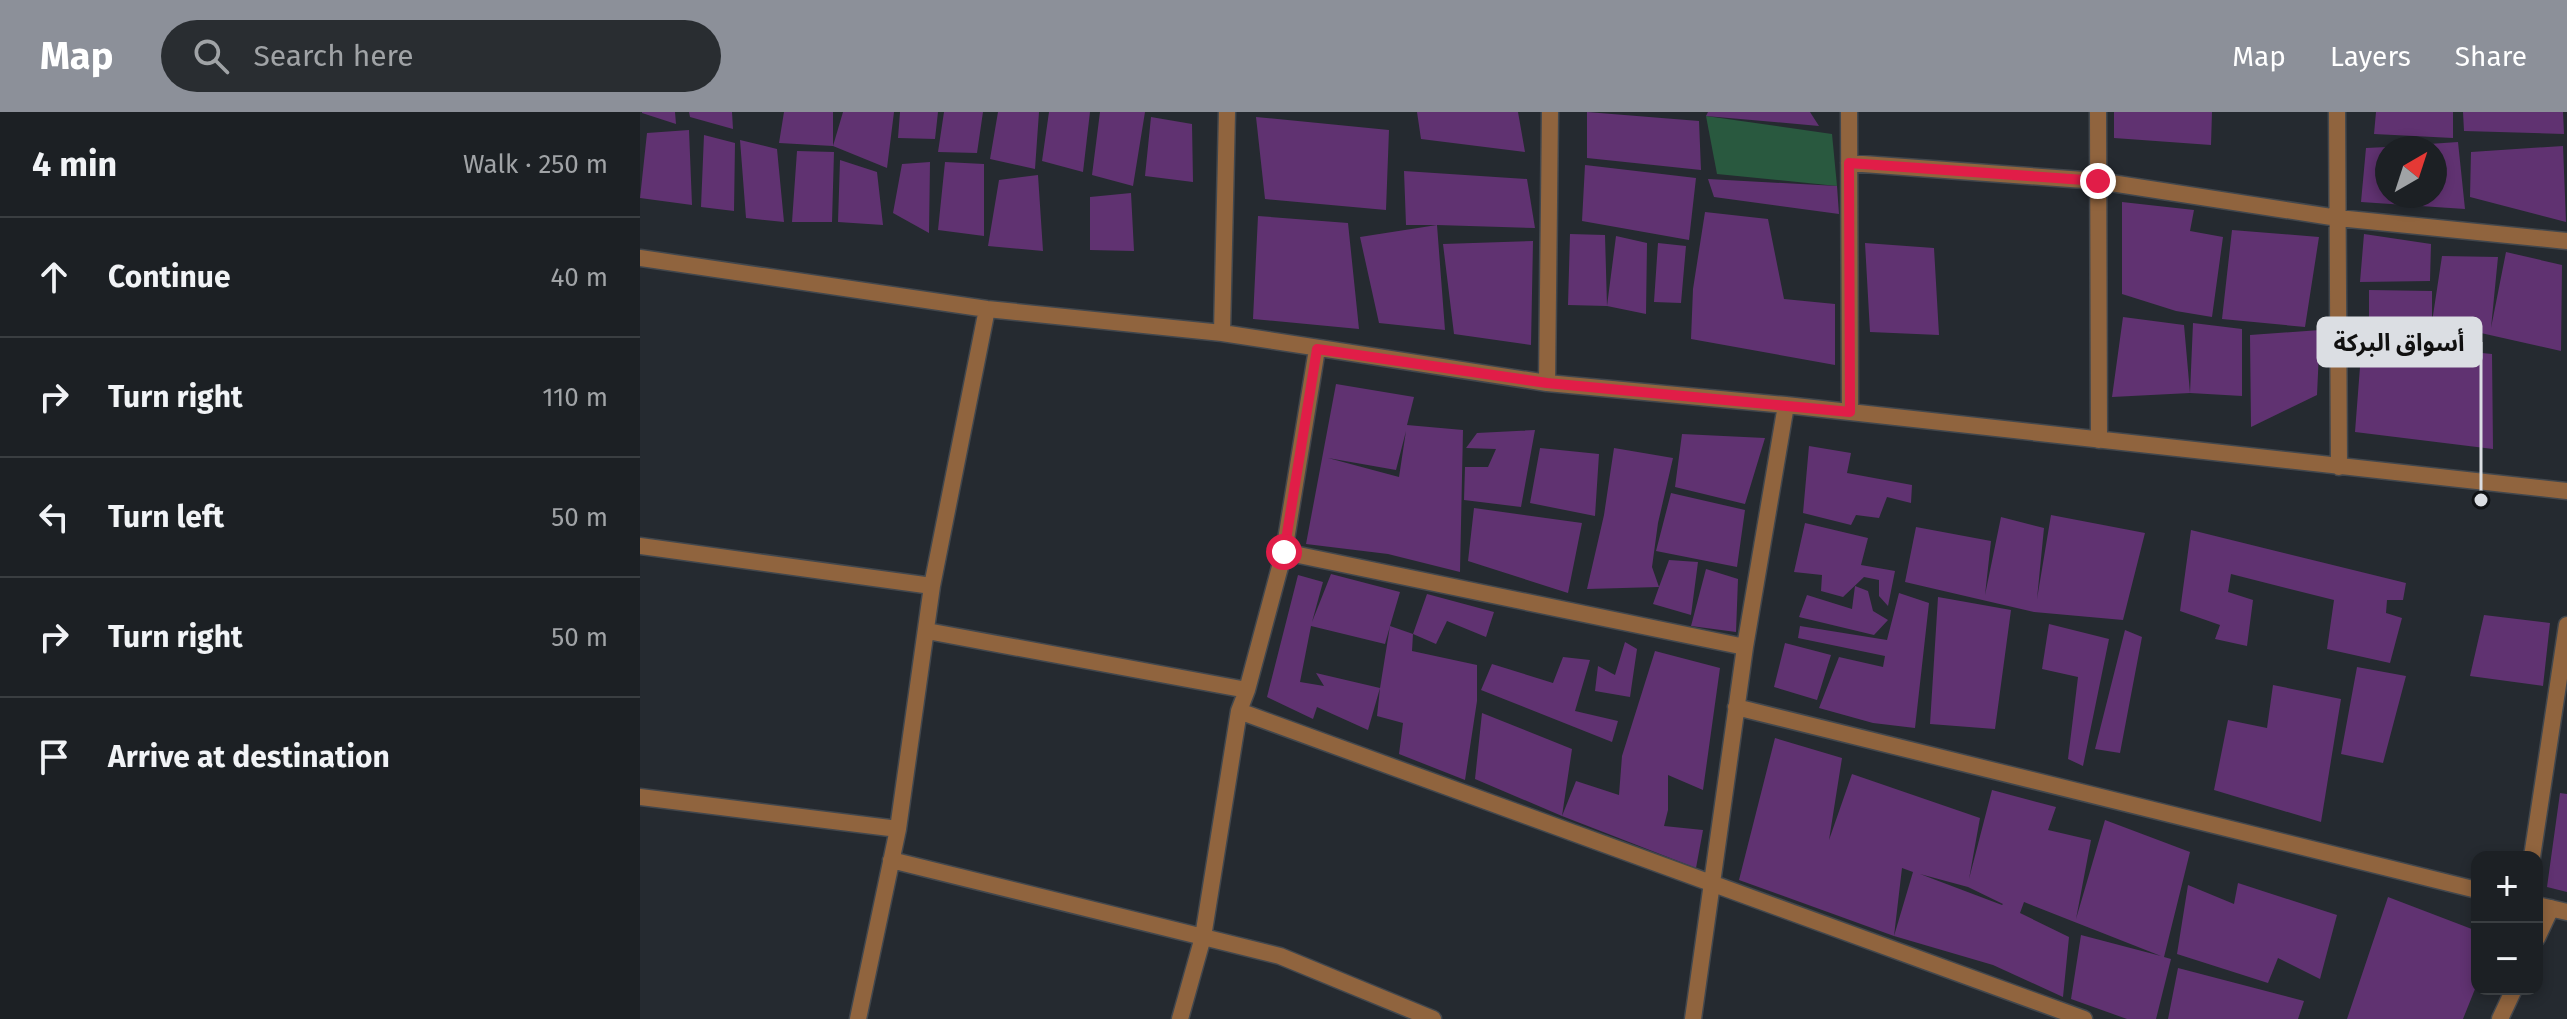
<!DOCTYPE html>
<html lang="en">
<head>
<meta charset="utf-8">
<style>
	body { margin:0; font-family:"Fira Sans","Noto Sans Arabic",sans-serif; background:#292d31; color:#f1f3f6 }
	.controls { position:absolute; right:24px; bottom:24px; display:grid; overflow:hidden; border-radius:16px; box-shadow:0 4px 12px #0003 }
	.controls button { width:72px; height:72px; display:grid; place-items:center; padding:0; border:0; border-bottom:2px solid #3a3e41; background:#1c2024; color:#f1f3f6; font:40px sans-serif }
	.compass { position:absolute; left:1735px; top:24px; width:72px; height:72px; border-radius:50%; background:#1c2024; box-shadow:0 4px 12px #0003; rotate:39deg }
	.stop { position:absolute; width:24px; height:24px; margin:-18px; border:6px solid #e11d48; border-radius:50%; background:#fff }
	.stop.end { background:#e11d48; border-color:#fff; box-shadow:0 2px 8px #0008 }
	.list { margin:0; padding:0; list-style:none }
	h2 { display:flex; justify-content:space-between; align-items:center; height:104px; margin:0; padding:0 32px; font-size:34px }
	h2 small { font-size:26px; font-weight:400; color:#a0a3a6 }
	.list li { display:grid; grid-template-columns:52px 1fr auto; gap:24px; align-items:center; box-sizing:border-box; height:120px; padding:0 32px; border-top:2px solid #3a3e41 }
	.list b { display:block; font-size:30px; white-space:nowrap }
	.list em { font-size:26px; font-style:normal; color:#a0a3a6 }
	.icon { flex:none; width:44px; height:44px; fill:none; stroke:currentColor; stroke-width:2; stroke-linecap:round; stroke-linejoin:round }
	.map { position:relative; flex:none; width:1927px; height:907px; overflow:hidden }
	header { display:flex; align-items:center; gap:48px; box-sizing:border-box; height:112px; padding:0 40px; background:#8c9099; color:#fff }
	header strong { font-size:38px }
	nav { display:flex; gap:44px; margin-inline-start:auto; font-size:28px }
	.search { width:560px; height:72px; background:#292d31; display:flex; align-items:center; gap:20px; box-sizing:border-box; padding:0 28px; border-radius:44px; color:#a0a3a6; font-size:30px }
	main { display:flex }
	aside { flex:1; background:#1c2024 }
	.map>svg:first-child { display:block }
</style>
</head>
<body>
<header>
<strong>Map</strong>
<div class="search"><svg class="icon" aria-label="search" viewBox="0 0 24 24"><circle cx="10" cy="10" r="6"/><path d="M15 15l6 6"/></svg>Search here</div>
<nav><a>Map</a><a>Layers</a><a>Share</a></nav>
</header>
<main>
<aside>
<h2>4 min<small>Walk · 250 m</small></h2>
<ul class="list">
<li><svg class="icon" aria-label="ahead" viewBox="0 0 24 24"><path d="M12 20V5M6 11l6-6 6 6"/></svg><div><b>Continue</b></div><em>40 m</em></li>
<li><svg class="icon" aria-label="right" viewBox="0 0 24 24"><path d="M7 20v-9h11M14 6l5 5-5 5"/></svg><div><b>Turn right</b></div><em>110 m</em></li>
<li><svg class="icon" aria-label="left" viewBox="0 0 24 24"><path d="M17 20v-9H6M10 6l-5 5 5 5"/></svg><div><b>Turn left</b></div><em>50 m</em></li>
<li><svg class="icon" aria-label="right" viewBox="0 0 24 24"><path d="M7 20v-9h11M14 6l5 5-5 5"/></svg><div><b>Turn right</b></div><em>50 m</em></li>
<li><svg class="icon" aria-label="arrive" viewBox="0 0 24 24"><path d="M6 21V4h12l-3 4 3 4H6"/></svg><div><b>Arrive at destination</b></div></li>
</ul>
</aside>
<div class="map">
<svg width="1927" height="907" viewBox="0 0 1927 907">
	<rect width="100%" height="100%" fill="#252a30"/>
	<path fill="#29593f" d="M1066 4 1192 22 1197 74 1077 62Z"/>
	<path fill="#603271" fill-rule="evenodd" d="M2 0H35L36 12 2 1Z
		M49 0H92L93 17 50 5Z
		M144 0H193V34L139 31Z
		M203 0H254L247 56 193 34Z
		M260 0H298L295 27 258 26Z
		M304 0H343L337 41 298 40Z
		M358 0H399L395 57 350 47Z
		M409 0H450L443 60 402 49Z
		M460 0H505L493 74 452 63Z
		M777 0H878L885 40 781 27Z
		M947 0 1059 9 1061 58 947 46Z
		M1068 0H1170L1179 14 1066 4Z
		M1474 0H1572L1571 33 1474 26Z
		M1736 0H1813V26L1734 22Z
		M1823 0H1923L1924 22 1824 19Z
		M511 5 552 12 553 70 505 64Z
		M616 5 749 18 746 98 625 87Z
		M49 18 52 93 0 86 7 21Z
		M64 23 95 31 94 99 61 95Z
		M100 28 137 37 144 110 106 106Z
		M1818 30 1825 97 1721 90 1726 36 1747 35V84H1795V36H1760V34Z
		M1923 34 1926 110 1830 85 1831 40Z
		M157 39 194 40 192 110H152Z
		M200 48 237 60 243 113 198 110Z
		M290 50 289 121 253 101 262 52Z
		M305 50 344 52V124L298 118Z
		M945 53 1056 66 1049 128 942 109Z
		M764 59 887 67 895 116 797 113 805 218 739 211 720 125 797 113H766Z
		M398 63 403 139 348 134 359 68Z
		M1068 67 1197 74 1199 102 1074 85Z
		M491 81 494 139 450 138V85Z
		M1482 90 1554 98 1550 119 1583 125 1572 205 1536 199 1482 182Z
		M1065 100 1128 107 1144 187 1195 192V253L1051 227 1053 177Z
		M618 104 708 111 719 217 613 207Z
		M1592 118 1679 125 1665 215 1582 207Z
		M930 122 965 123 967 194 928 193Z
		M1724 122 1791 132 1790 169 1720 170Z
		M976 124 1007 131 1006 202 967 194Z
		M893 129 891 233 814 222 803 132Z
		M1018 131 1046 134 1041 191 1014 190Z
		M1225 131 1294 136 1299 223 1230 220Z
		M1866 140 1922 153 1921 239 1792 210V225L1729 221V178L1792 179V210L1802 144 1858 145 1851 216Z
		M1483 205 1544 213 1550 281 1553 211 1602 217V284L1550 281 1472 285Z
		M1680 218 1677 283 1611 315 1610 223Z
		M1722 229 1852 242 1853 337 1715 320Z
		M696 272 774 285 767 313 823 318 820 460 748 442 666 432ZM766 319 759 365 688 346 756 358Z
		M895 318 881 395 824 388 825 355H848L856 337 826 336 837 321Z
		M1042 322 1125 326 1105 392 1035 375Z
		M1169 334 1211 341 1207 361 1272 373 1271 391 1247 385 1239 406 1216 403 1211 413 1163 401Z
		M900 336 959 342 955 404 890 391Z
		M974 336 1033 346 1018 411 1012 455 1019 475 1029 448 1058 450 1051 503 1013 492 1019 475 947 477 964 403Z
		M1031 381 1105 398 1097 455 1016 439Z
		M834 396 942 411 928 481 828 449Z
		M1411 403 1505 421 1483 508 1394 500 1265 470 1276 415 1351 429 1345 483 1361 405 1404 416 1397 487Z
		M1165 411 1228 426 1221 453 1255 459 1248 494 1239 484V468L1224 465 1203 485 1181 479 1182 463 1154 460Z
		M1551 418 1766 471 1763 488H1747L1746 501 1762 506 1750 551 1687 537 1694 488 1591 462 1588 480 1613 488 1607 534 1575 527 1580 513 1540 499Z
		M1066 457 1098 467 1096 520 1051 514Z
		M691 462 760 480 750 514 773 522 772 539 837 553V589L825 668 759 642 763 611 737 604 740 576 728 618 677 595 673 607 627 585 658 463 683 470 672 510ZM671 514 745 532 750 514 740 576 676 561 684 574 660 570Z
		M1215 474 1228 479 1233 499 1248 508 1234 523 1159 505 1167 483 1212 497Z
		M1259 481 1289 491 1275 616 1233 611 1179 596 1199 545 1243 555 1245 544 1158 526 1160 514 1247 528Z
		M787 482 854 500 846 525 807 509 796 532 773 522Z
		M1298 485 1371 498 1355 617 1290 612Z
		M1844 503 1910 511 1903 574 1830 564Z
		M1409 512 1469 527 1443 654 1428 647 1438 565 1402 557Z
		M1485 518 1502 525 1480 641 1455 637Z
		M985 530 997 537 990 585 955 579 958 554 975 563Z
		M1145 531 1191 543 1177 588 1134 575Z
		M1015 539 1080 556 1063 678 1028 663V698L1024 714 1063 718 1056 756 922 704 936 669 979 683 982 644Z
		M923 545 950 548 935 599 978 609 972 630 841 578 852 552 913 571Z
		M1717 555 1766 564 1743 651 1701 642Z
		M1633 573 1701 587 1681 710 1574 678 1588 608 1627 616Z
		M842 601 932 637 922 704 835 667Z
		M1135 626 1202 646 1189 728 1212 662 1340 706 1329 767 1352 678 1416 695 1408 718 1451 728 1436 807 1465 708 1550 740 1524 845 1531 847 1516 907H1487L1431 887 1441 823 1521 844 1384 790 1380 801 1429 825 1423 885 1353 853 1254 824 1273 760 1262 756 1254 824 1099 768ZM1280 762 1328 775 1363 792 1362 793Z
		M1920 681 1927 682V780L1907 775Z
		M1598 771 1697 803 1680 867 1638 846 1628 871 1537 842 1548 773 1594 792Z
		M1748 785 1837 819V872L1823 907H1707Z
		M1538 856 1664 889 1658 907H1528Z"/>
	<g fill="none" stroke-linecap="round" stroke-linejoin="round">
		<defs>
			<path id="street" d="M1209 0 1210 300
				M1458 0 1459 328
				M1697 0 1699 355
				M1209 51 1458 69 1698 106 1927 129
				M0 146 347 197 582 221 907 271 1146 293 1927 379
				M582 221 587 0
				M907 271 910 0
				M0 434 292 474
				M644 440 1105 535
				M287 519 607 578
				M1096 595 1837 778
				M599 599 1444 907
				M0 685 258 717
				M1892 745 1927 513
				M251 748 640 844 793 907
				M1897 793 1927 800
				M1897 826 1911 796
				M218 907 258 717 292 474 347 197
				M540 907 563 825 599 599 607 578 644 440 677 237
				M1053 907 1105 535 1146 293
				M1860 907 1874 877"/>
		</defs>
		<use href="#street" stroke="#42474d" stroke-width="19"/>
		<use href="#street" stroke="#90643e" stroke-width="16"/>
	</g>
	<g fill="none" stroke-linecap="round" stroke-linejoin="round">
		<path stroke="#e11d48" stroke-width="10" d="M644 440 677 237 907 271 1210 300 1209 51 1458 69"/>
	</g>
	<path fill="none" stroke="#dbdee3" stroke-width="3" d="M1841 388L1841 230"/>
	<circle fill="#dbdee3" stroke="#101215" stroke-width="3" cx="1841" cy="388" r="8"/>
	<rect fill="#dbdee3" stroke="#dbdee3" stroke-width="3" x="1678" y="206" width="163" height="48" rx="8"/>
	<g font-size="24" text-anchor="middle" font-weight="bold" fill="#111">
		<text x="1759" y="239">أسواق البركة</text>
	</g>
</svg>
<div class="controls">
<button>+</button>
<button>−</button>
</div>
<svg class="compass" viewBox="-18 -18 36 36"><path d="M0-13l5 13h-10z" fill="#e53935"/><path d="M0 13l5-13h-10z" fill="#a0a3a6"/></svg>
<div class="stop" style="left:644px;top:440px"></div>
<div class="stop end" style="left:1458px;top:69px"></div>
</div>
</main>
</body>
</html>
